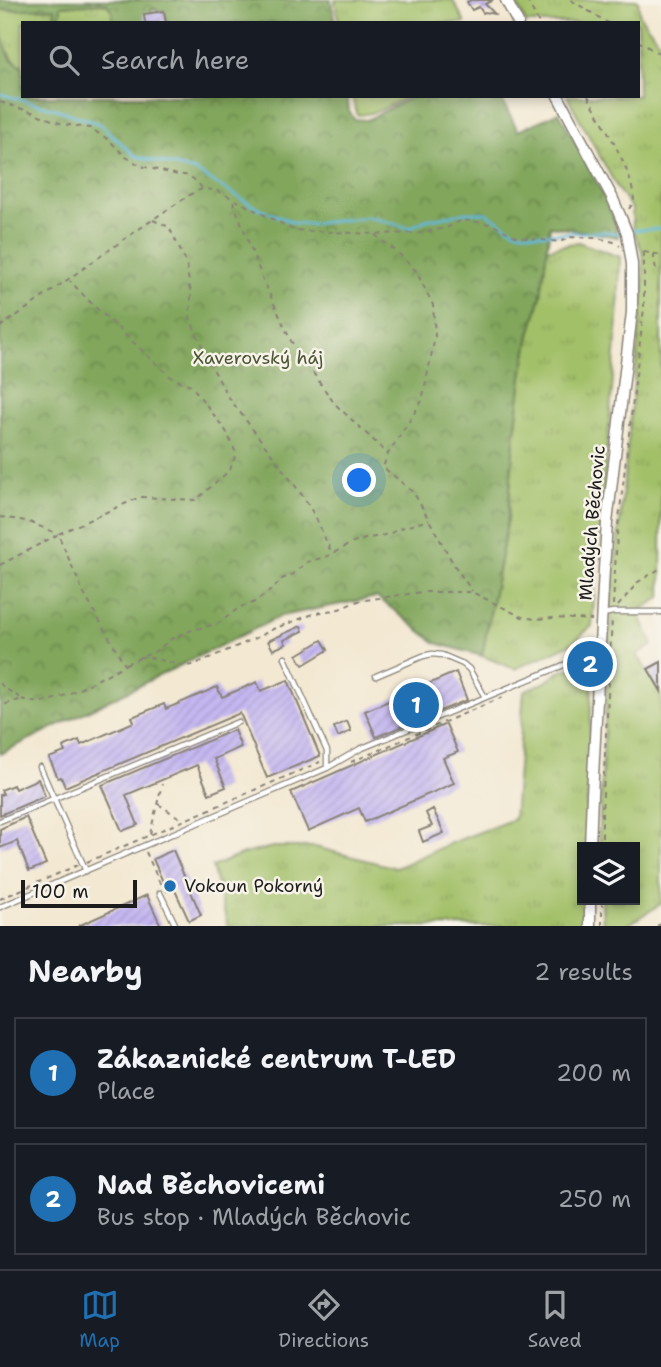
<!DOCTYPE html>
<html lang="en">
<head>
<meta charset="utf-8">
<style>
	body { margin:0; font-family:"Shantell Sans",sans-serif; background:#242831; color:#f1f3f6 }
	.controls { position:absolute; right:21px; bottom:21px; display:grid; overflow:hidden; border-radius:0px; box-shadow:0 4px 10px #0003 }
	.controls button { width:63px; height:63px; display:grid; place-items:center; padding:0; border:0; border-bottom:2px solid #363941; background:#171b24; color:#f1f3f6; font:35px sans-serif }
	.scale { position:absolute; left:21px; bottom:18px; width:116px; box-sizing:border-box; padding-left:7px; border:4px solid #1c1c1c; border-top:0; font-size:19px; line-height:24px; white-space:nowrap; color:#1c1c1c; -webkit-text-stroke:5px #f7f3e8; paint-order:stroke }
	.you { position:absolute; left:360px; top:481px; width:24px; height:24px; margin:-18px; border:5px solid #fff; border-radius:50%; background:#1a73e8; box-shadow:0 0 0 10px #1a73e833 }
	.badge { display:grid; place-items:center; width:46px; height:46px; border-radius:50%; background:#1f6fb2; color:#fff; font-size:23px; font-weight:700 }
	.pin { position:absolute; translate:-50% -50%; border:4px solid #fff; box-shadow:0 2px 7px #0006 }
	.list { margin:0; padding:0; list-style:none }
	h2 { display:flex; justify-content:space-between; align-items:center; height:91px; margin:0; padding:0 28px; font-size:30px }
	h2 small { font-size:23px; font-weight:400; color:#9ea1a6 }
	.list li { display:grid; grid-template-columns:46px 1fr auto; gap:21px; align-items:center; box-sizing:border-box; height:112px; margin:0 14px 14px; padding:0 14px; border:2px solid #363941; border-radius:0px }
	.list b { display:block; font-size:26px; white-space:nowrap }
	.list p { margin:0; font-size:23px; white-space:nowrap; color:#9ea1a6 }
	.list em { font-size:23px; font-style:normal; color:#9ea1a6 }
	.icon { flex:none; width:38px; height:38px; fill:none; stroke:currentColor; stroke-width:2; stroke-linecap:round; stroke-linejoin:round }
	.map { position:relative; flex:none; width:661px; height:926px; overflow:hidden }
	.search { position:absolute; background:#171b24; box-shadow:0 4px 10px #0003; left:21px; right:21px; top:21px; height:77px; display:flex; align-items:center; gap:18px; box-sizing:border-box; padding:0 24px; border-radius:0px; color:#9ea1a6; font-size:26px }
	.sheet { height:343px; background:#171b24 }
	nav { display:flex; justify-content:space-around; align-items:center; box-sizing:border-box; height:98px; border-top:2px solid #363941; background:#171b24; font-size:19px; color:#9ea1a6 }
	nav a { display:grid; justify-items:center; gap:4px }
	nav .on { color:#1f6fb2 }
	.map>svg:first-child { display:block }
</style>
</head>
<body>
<div class="map">
<svg width="661" height="926" viewBox="0 0 661 926">
	<defs>
		<pattern id="grass-tufts" width="24" height="20" patternUnits="userSpaceOnUse" patternTransform="scale(1.75)"><rect width="24" height="20" fill="#a2c067"/><path d="M3 7l-1-3M5 7V3M7 7l1-3M15 17l-1-3M17 17v-4M19 17l1-3" fill="none" stroke="#8ba459"/></pattern>
		<pattern id="forest-crowns" width="20" height="18" patternUnits="userSpaceOnUse" patternTransform="scale(1.75)"><rect width="20" height="18" fill="#81a65c"/><path d="M2 6a3 3 0 1 1 6 0M12 15a3 3 0 1 1 6 0" fill="none" stroke="#69864b"/></pattern>
		<pattern id="building-hatch" width="6" height="6" patternUnits="userSpaceOnUse" patternTransform="scale(1.75)"><rect width="6" height="6" fill="#c5b7f1"/><path d="M-1 1l2-2M0 6l6-6M5 7l2-2" fill="none" stroke="#a99dce"/></pattern>
	</defs>
	<rect width="100%" height="100%" fill="#f7f3e8"/>
	<filter id="ink" filterUnits="userSpaceOnUse"><feTurbulence type="fractalNoise" baseFrequency=".0143" numOctaves="2"/><feDisplacementMap in="SourceGraphic" scale="14" xChannelSelector="R" yChannelSelector="G"/><feConvolveMatrix kernelMatrix="1 2 1 2 8 2 1 2 1" color-interpolation-filters="sRGB"/></filter>
	<filter id="wash" filterUnits="userSpaceOnUse"><feTurbulence type="fractalNoise" baseFrequency=".00686" numOctaves="4" result="noise"/><feDisplacementMap in="SourceGraphic" scale="28" xChannelSelector="R" yChannelSelector="G"/><feGaussianBlur stdDeviation="1.57" result="paint"/><feColorMatrix in="noise" values="0 0 0 0 0 0 0 0 0 0 0 0 0 0 0 0 0 1.4 0 .05"/><feComposite in="paint" operator="in"/></filter>
	<g filter="url(#wash)">
		<rect width="100%" height="100%" fill="#f3e8d2"/>
		<path fill="url(#grass-tufts)" stroke="#5f6e42" stroke-width="2" d="M335 0H453L465 23H339Z
			M515 0H638L640 16 661 44V597L638 612 653 645 637 654 661 695V904L626 926H603L602 900H635V847H600L599 830 612 598 644 285 643 253 633 230 632 209 619 191 567 96H638V23H526Z
			M101 3 107 4 112 11V23H59L61 6Z
			M55 8 54 23H23V67C1 52 0 35 0 10Z
			M352 96H408C393 104 374 115 357 115Z
			M578 242 620 257 618 319 592 626 571 644 515 669 482 656 508 518 513 450 522 377 530 335 541 295 547 249Z
			M567 669C579 669 586 672 592 682L587 804V847H582V900H586V926H228L212 867 243 854 273 847H315L396 868 451 843 514 819 524 691 544 683 559 672Z"/>
		<path fill="url(#forest-crowns)" stroke="#4e613c" stroke-width="2" d="M0 0H331L335 23H167L164 11 157 12 156 9 151 10 152 13 145 23H112V11L107 4 101 3 61 6 59 23H54L55 8 0 10Z
			M0 33 11 59 23 67V96H347L349 111 354 119 367 120 414 96H500L518 131 559 112 613 213 618 237 550 226 541 295 530 335 522 377 513 450 508 518 482 656 436 643 377 597 281 616 0 754Z"/>
		<g fill="none" stroke-linecap="round" stroke-linejoin="round">
			<path stroke="#61badf" stroke-width="2.5" d="M0 94 56 109 100 124 135 156 195 171 252 205 294 223 310 224 369 217 409 228 426 220 467 212 486 213 515 231 541 234 601 232 620 233
				M633 230 661 229"/>
		</g>
		<g id="blocks">
			<path fill="url(#building-hatch)" d="M471 0H493L485 4 495 14 485 12 483 13 479 7 472 10 467 2Z
				M164 11 166 23H145L144 14Z
				M301 626 303 631 284 640 286 644 273 650 268 641Z
				M322 640 328 650 303 665 297 655Z
				M661 662V691L648 669Z
				M456 672 467 700 376 737 365 711Z
				M288 680 320 756 267 778 240 713 65 787 61 777 58 778 49 758 65 752 63 747 79 740 81 745 134 722 132 717 164 704 166 709 217 687 222 697 257 682 261 691Z
				M347 721 351 731 338 737 334 727Z
				M446 724 458 752 443 758 454 783 365 822 359 808 308 831 291 792Z
				M234 730 241 747 214 759 226 787 209 794 197 765 126 795 138 825 122 831 102 785Z
				M38 779 45 796 0 815V795L3 794 1 790 13 785 15 789Z
				M433 809 444 833 423 842 419 831 432 826 426 813Z
				M26 817 46 864 29 871 17 841 0 848V829Z
				M173 850 201 915 189 921 174 888 167 891 153 859Z
				M147 895 161 926H78Z"/>
		</g>
	</g>
	<g filter="url(#ink)">
		<use href="#blocks" fill-opacity="0" stroke="#888277" stroke-width="2"/>
		<g fill="none" stroke-linecap="round" stroke-linejoin="round">
			<defs>
				<path id="service" d="M603 614 613 612H661
					M285 658 327 751V767
					M576 660 596 673
					M376 676 423 656 432 654 442 655 463 664 469 669 485 697
					M40 767 86 871
					M0 821 238 722
					M160 893 176 926
					M0 907 327 768 360 749 576 660 599 641"/>
				<path id="tertiary" d="M506 0 518 23
					M558 96 612 197 621 218 627 233 632 264V312L607 523 604 569 592 795 590 847
					M590 926V900"/>
			</defs>
			<use href="#service" stroke="#888277" stroke-width="7"/>
			<use href="#tertiary" stroke="#888277" stroke-width="13"/>
			<path stroke="#888277" stroke-width="2" stroke-dasharray="5 5" stroke-linecap="butt" d="M527 0 539 23
				M571 0 608 23
				M638 41 661 55
				M588 96C603 124 634 172 634 202L628 210
				M0 102 32 112 62 124 90 128 109 140 126 157 141 166 178 175C188 173 196 180 202 188
				M233 201 261 275 291 341 334 403 388 454
				M153 220 169 227 186 262 191 296 190 318 205 354 227 395 302 495 315 516 332 554
				M375 235 396 251 416 271 433 305 435 337 422 401 388 454 383 467 414 493 454 565 472 591
				M644 252 661 255
				M654 254V261L656 268 661 270
				M0 327C65 283 127 235 193 193L202 189 216 190 294 230 375 234 419 233 446 228 462 220 491 224 517 237 560 242 571 237 597 238 614 242 620 246
				M0 517 27 521 58 534
				M0 565 57 535
				M613 605 617 535 644 308V256L643 252 639 251
				M618 606 638 582 661 568
				M139 657C158 656 178 668 193 665L256 638 273 629 316 613 339 609 358 601 422 592H472L522 617 535 619 555 618 592 620
				M126 664 156 651 171 639 189 631 219 623 240 607 253 603 273 589 282 579 293 574 307 562 328 556 350 544 365 539 389 534 401 528 429 520
				M0 683 3 687 22 699 0 706
				M22 699C27 701 34 703 39 702 64 701 102 676 125 665L84 594 58 534 140 497 196 500 230 470 236 453 226 431 191 385 173 379 93 305 70 281
				M351 762 503 697
				M158 804 183 820
				M150 834 162 784
				M602 847V813L612 618
				M146 852 162 888
				M87 862 320 762
				M0 899 78 865
				M602 926V900
				M657 926 661 924"/>
			<use href="#service" stroke="#fff" stroke-width="4.5"/>
			<use href="#tertiary" stroke="#fff" stroke-width="10"/>
		</g>
	</g>
	<circle fill="#1f6fb2" stroke="#f7f3e8" stroke-width="2.5" cx="170" cy="886" r="7"/>
	<g text-anchor="middle" stroke-width="5" stroke-linejoin="round" paint-order="stroke">
		<g font-size="18" fill="#4b5536" stroke="#f7f3e8">
			<text x="258" y="364">Xaverovský háj</text>
		</g>
		<g font-size="18" fill="#1c1c1c" stroke="#f7f3e8">
			<text transform="translate(592 523) rotate(-85)" y="6">Mladých Běchovic</text>
		</g>
		<g font-size="18" fill="#1c1c1c" stroke="#f7f3e8" text-anchor="start">
			<text x="184" y="892">Vokoun Pokorný</text>
		</g>
	</g>
</svg>
<div class="controls">
<button><svg class="icon" aria-label="layers" viewBox="0 0 24 24"><path d="M12 4l9 5-9 5-9-5zM3 14l9 5 9-5"/></svg></button>
</div>
<div class="scale">100 m</div>
<div class="you"></div>
<div class="pin badge" style="left:416px;top:705px">1</div>
<div class="pin badge" style="left:590px;top:664px">2</div>
<div class="search"><svg class="icon" aria-label="search" viewBox="0 0 24 24"><circle cx="10" cy="10" r="6"/><path d="M15 15l6 6"/></svg>Search here</div>
</div>
<section class="sheet">
<h2>Nearby<small>2 results</small></h2>
<ul class="list">
<li><span class="badge">1</span><div><b>Zákaznické centrum T-LED</b><p>Place</p></div><em>200 m</em></li>
<li><span class="badge">2</span><div><b>Nad Běchovicemi</b><p>Bus stop · Mladých Běchovic</p></div><em>250 m</em></li>
</ul>
</section>
<nav>
<a class="on"><svg class="icon" aria-label="map" viewBox="0 0 24 24"><path d="M3 6l6-2 6 2 6-2v14l-6 2-6-2-6 2zM9 4v14M15 6v14"/></svg>Map</a>
<a><svg class="icon" aria-label="directions" viewBox="0 0 24 24"><path d="M12 3l9 9-9 9-9-9zM9 14v-3h6M13 9l2 2-2 2"/></svg>Directions</a>
<a><svg class="icon" aria-label="saved" viewBox="0 0 24 24"><path d="M7 4h10v16l-5-4-5 4z"/></svg>Saved</a>
</nav>
</body>
</html>
